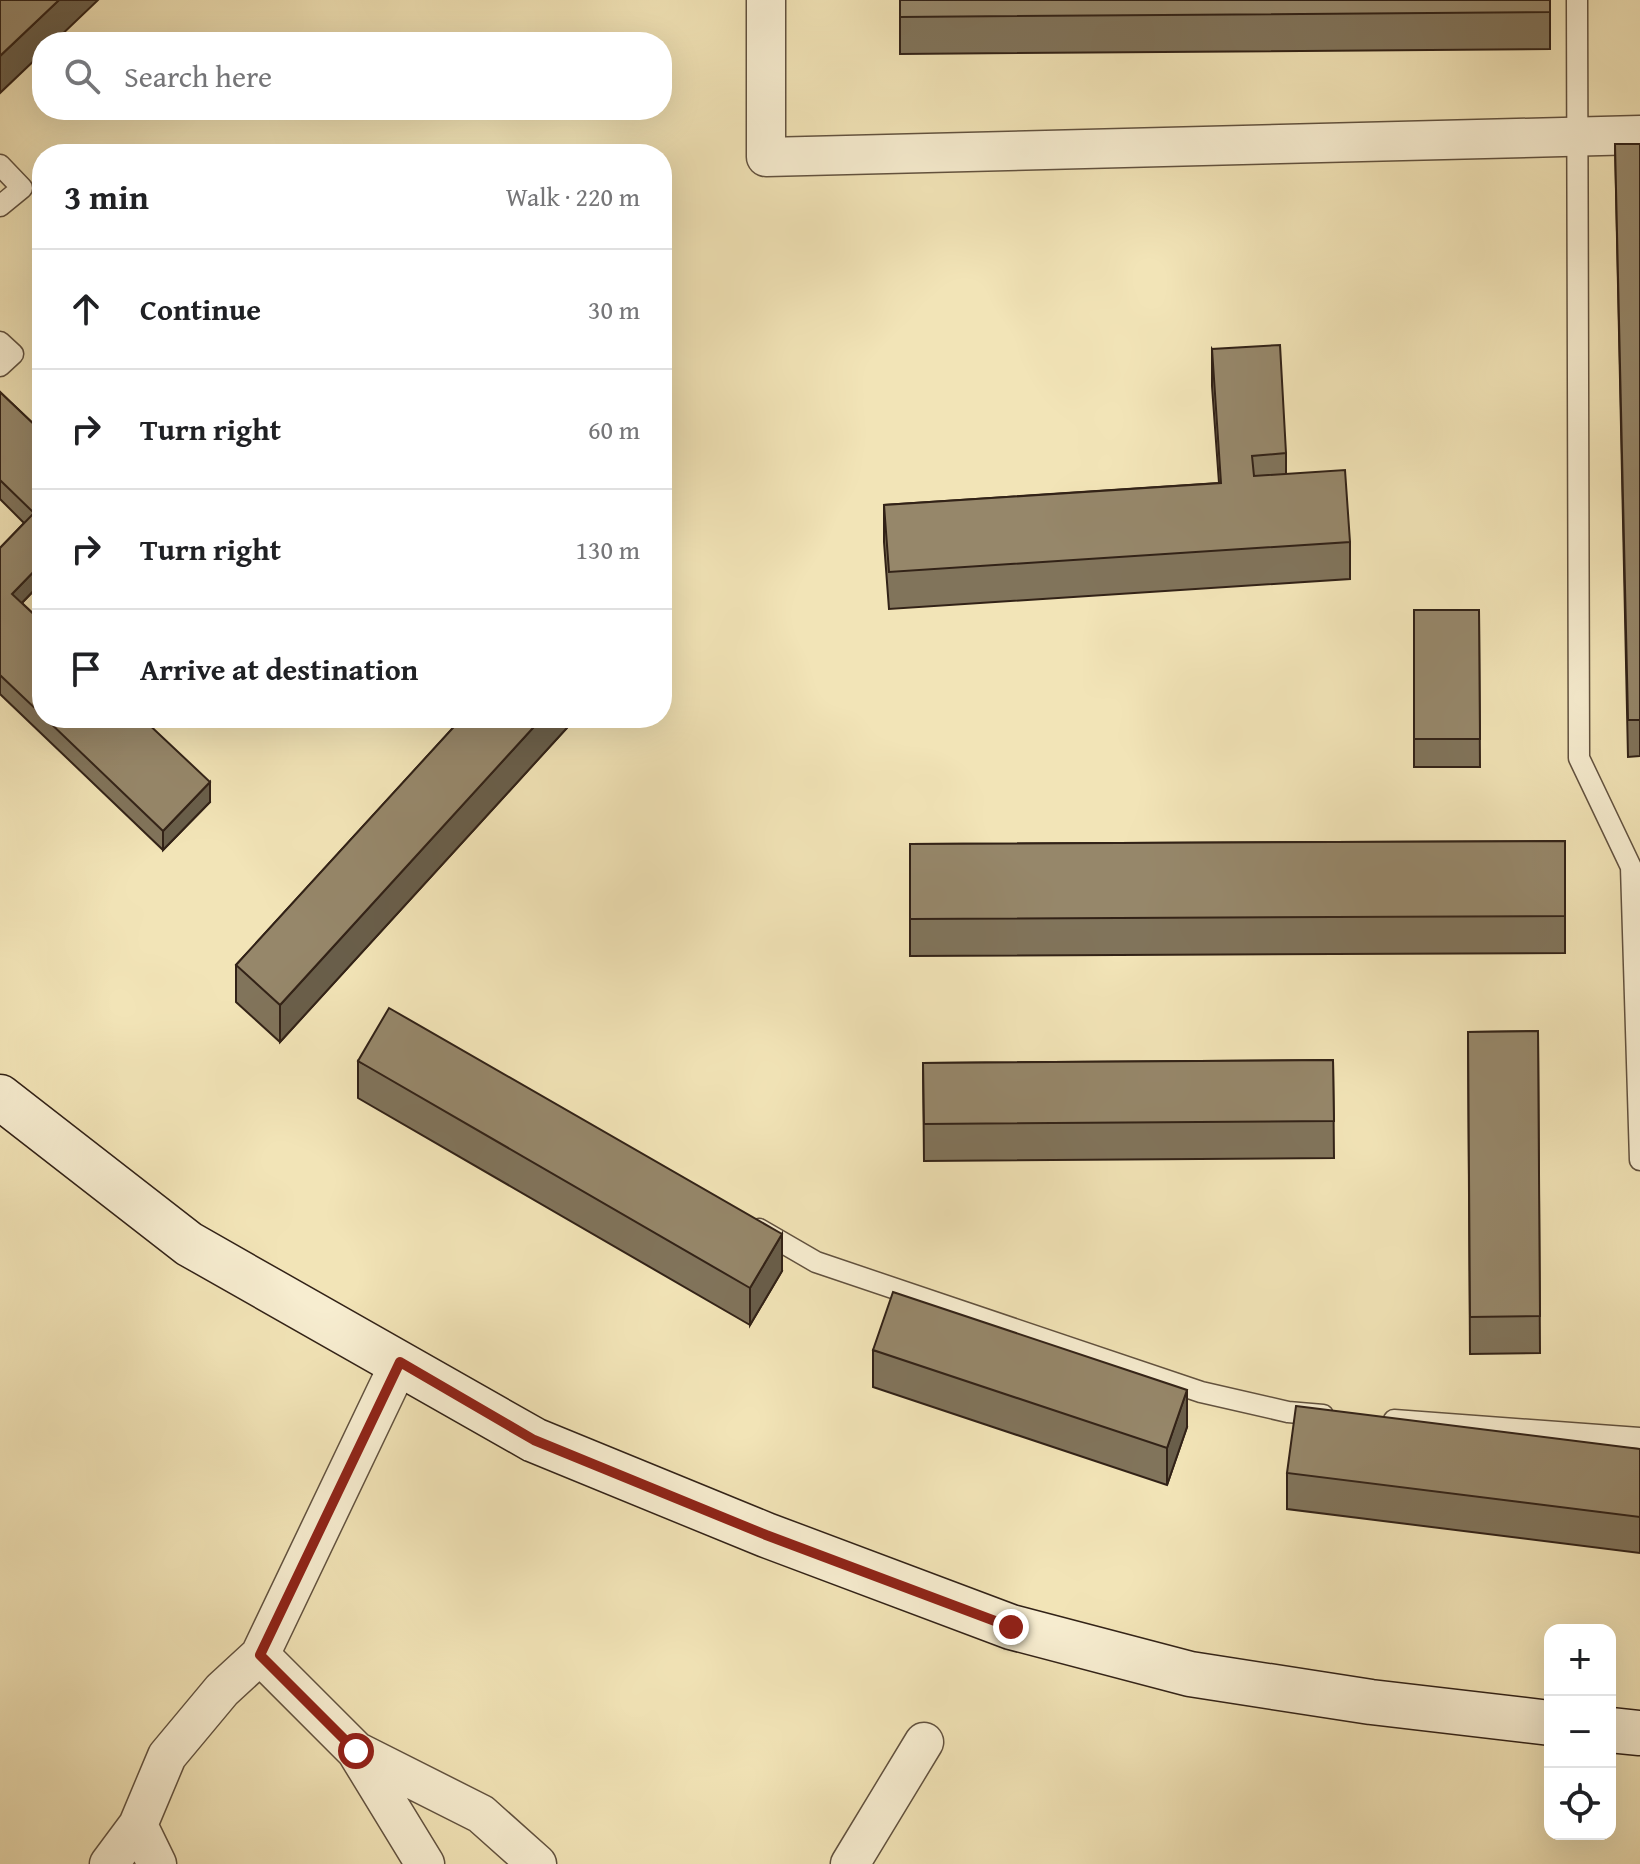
<!DOCTYPE html>
<html lang="en">
<head>
<meta charset="utf-8">
<style>
	body { margin:0; font-family:"Gentium Book Plus",serif; background:#f2f2f2; color:#202124 }
	.controls { position:absolute; right:24px; bottom:24px; display:grid; overflow:hidden; border-radius:16px; box-shadow:0 8px 32px #0002 }
	.controls button { width:72px; height:72px; display:grid; place-items:center; padding:0; border:0; border-bottom:2px solid #e0e0e0; background:#fff; color:#202124; font:40px sans-serif }
	.stop { position:absolute; width:24px; height:24px; margin:-18px; border:6px solid #8f2418; border-radius:50%; background:#fff }
	.stop.end { background:#8f2418; border-color:#fff; box-shadow:0 2px 8px #0008 }
	.list { margin:0; padding:0; list-style:none }
	h2 { display:flex; justify-content:space-between; align-items:center; height:104px; margin:0; padding:0 32px; font-size:34px }
	h2 small { font-size:26px; font-weight:400; color:#757577 }
	.list li { display:grid; grid-template-columns:52px 1fr auto; gap:24px; align-items:center; box-sizing:border-box; height:120px; padding:0 32px; border-top:2px solid #e0e0e0 }
	.list b { display:block; font-size:30px; white-space:nowrap }
	.list em { font-size:26px; font-style:normal; color:#757577 }
	.icon { flex:none; width:44px; height:44px; fill:none; stroke:currentColor; stroke-width:2; stroke-linecap:round; stroke-linejoin:round }
	.map { position:relative; flex:none; width:1640px; height:1864px; overflow:hidden }
	.search { position:absolute; background:#fff; box-shadow:0 8px 32px #0002; left:32px; top:32px; width:640px; height:88px; display:flex; align-items:center; gap:20px; box-sizing:border-box; padding:0 28px; border-radius:32px; color:#757577; font-size:30px }
	.panel { position:absolute; background:#fff; box-shadow:0 8px 32px #0002; left:32px; top:144px; width:640px; height:584px; border-radius:32px }
	.map>svg:first-child { display:block }
</style>
</head>
<body>
<div class="map">
<svg width="1640" height="1864" viewBox="0 0 1640 1864">
	<rect width="100%" height="100%" fill="#f2e4b7"/>
	<filter id="stains"><feTurbulence type="fractalNoise" baseFrequency=".0025" numOctaves="4"/><feColorMatrix values="0 0 0 0 .2 0 0 0 0 .09 0 0 0 0 .02 0 0 0 .5 -.17"/></filter>
	<radialGradient id="worn" r=".72"><stop offset=".6" stop-color="#630" stop-opacity="0"/><stop offset="1" stop-color="#630" stop-opacity=".3"/></radialGradient>
	<g fill="none" stroke-linecap="round" stroke-linejoin="round">
		<defs>
			<path id="lane" d="M1577 0 1579 758 1631 867 1640 1160
				M0 165 22 188 0 206
				M0 342 13 354 0 366
				M759 1229 816 1262 1201 1392 1288 1412 1323 1415
				M1394 1420 1640 1438"/>
			<path id="street" d="M766 0V157L1640 135
				M260 1655 400 1362
				M356 1751 481 1814 537 1864
				M138 1825 157 1864
				M109 1864 138 1825 167 1756 222 1690 260 1655 356 1751 425 1864
				M850 1864 924 1742"/>
			<path id="secondary" d="M0 1097 189 1244 534 1440 766 1535 1011 1627 1190 1674 1371 1702 1550 1723
				M1610 1730 1640 1733"/>
		</defs>
		<use href="#lane" stroke="#62523f" stroke-width="23"/>
		<use href="#street" stroke="#62523f" stroke-width="41"/>
		<use href="#secondary" stroke="#322217" stroke-width="47"/>
		<use href="#lane" stroke="#f7edd0" stroke-width="20"/>
		<use href="#street" stroke="#f7edd0" stroke-width="38"/>
		<use href="#secondary" stroke="#f7edd0" stroke-width="44"/>
	</g>
	<path fill="#81745b" stroke="#322217" stroke-width="2" d="M900 0H1550V49L900 54Z
		M1615 144H1640V756L1628 757Z
		M1212 349 1286 453V474L1350 542V579L889 609 884 542V505L1219 483 1212 386Z
		M0 392 42 432V582L22 603 42 622V718H142L210 802 163 850 0 694V548L24 523 0 499Z
		M1414 610H1479L1480 767H1414Z
		M462 718H576L280 1042 236 1002V965Z
		M1565 841V953L910 956V844Z
		M1538 1031 1540 1353 1470 1354 1468 1032Z
		M1333 1060 1334 1158 924 1161 923 1063Z
		M358 1061 782 1271 750 1325 358 1098Z
		M873 1350 1187 1427 1167 1485 873 1387Z
		M1640 1449V1553L1287 1509V1473Z"/>
	<path fill="#695e4a" stroke="#322217" stroke-width="2" d="M59 0H98L54 42H42V53L0 93V56Z
		M42 563V582L12 613V594Z
		M542 718H576L280 1042V1005Z
		M210 782V802L163 850V831Z
		M782 1234V1271L750 1325V1288Z
		M1187 1390V1427L1167 1485V1448Z"/>
	<path fill="#96876a" stroke="#322217" stroke-width="2" d="M0 0H59L0 56Z
		M900 0H1550V12L900 17Z
		M1615 144H1640V720H1628Z
		M1280 345 1286 453 1252 456 1254 476 1345 470 1350 542 889 572 884 505 1221 483 1212 349Z
		M0 392 42 432V563L12 594 42 622V715L0 675V548L34 513 0 480Z
		M1414 610H1479L1480 739H1414Z
		M45 718H142L210 782 163 831Z
		M462 718H542L280 1005 236 965Z
		M1565 841V916L910 919V844Z
		M389 1008 782 1234 750 1288 358 1061Z
		M1538 1031 1540 1316 1470 1317 1468 1032Z
		M1333 1060 1334 1121 924 1124 923 1063Z
		M893 1292 1187 1390 1167 1448 873 1350Z
		M1296 1406 1640 1449V1517L1287 1473Z"/>
	<g fill="none" stroke-linecap="round" stroke-linejoin="round">
		<path stroke="#8f2418" stroke-width="10" d="M356 1751 260 1655 400 1362 534 1440 766 1535 1011 1627"/>
	</g>
	<rect width="100%" height="100%" filter="url(#stains)"/>
	<rect width="100%" height="100%" fill="url(#worn)"/>
</svg>
<div class="controls">
<button>+</button>
<button>−</button>
<button><svg class="icon" aria-label="locate" viewBox="0 0 24 24"><circle cx="12" cy="12" r="6"/><path d="M12 2v4M12 18v4M2 12h4M18 12h4"/></svg></button>
</div>
<div class="stop" style="left:356px;top:1751px"></div>
<div class="stop end" style="left:1011px;top:1627px"></div>
<div class="search"><svg class="icon" aria-label="search" viewBox="0 0 24 24"><circle cx="10" cy="10" r="6"/><path d="M15 15l6 6"/></svg>Search here</div>
<section class="panel">
<h2>3 min<small>Walk · 220 m</small></h2>
<ul class="list">
<li><svg class="icon" aria-label="ahead" viewBox="0 0 24 24"><path d="M12 20V5M6 11l6-6 6 6"/></svg><div><b>Continue</b></div><em>30 m</em></li>
<li><svg class="icon" aria-label="right" viewBox="0 0 24 24"><path d="M7 20v-9h11M14 6l5 5-5 5"/></svg><div><b>Turn right</b></div><em>60 m</em></li>
<li><svg class="icon" aria-label="right" viewBox="0 0 24 24"><path d="M7 20v-9h11M14 6l5 5-5 5"/></svg><div><b>Turn right</b></div><em>130 m</em></li>
<li><svg class="icon" aria-label="arrive" viewBox="0 0 24 24"><path d="M6 21V4h12l-3 4 3 4H6"/></svg><div><b>Arrive at destination</b></div></li>
</ul>
</section>
</div>
</body>
</html>
